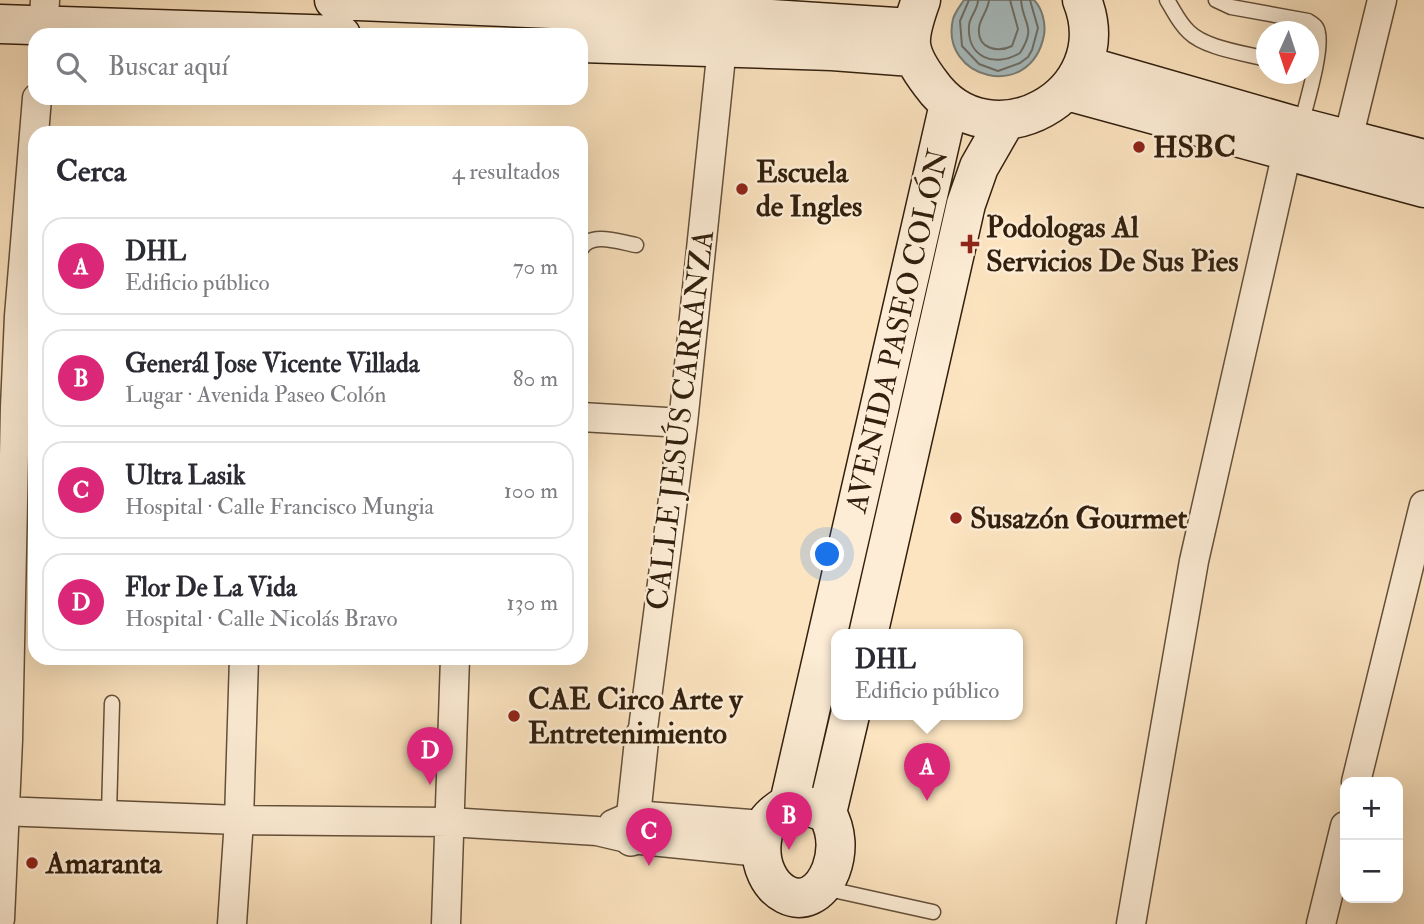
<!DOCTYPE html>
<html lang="es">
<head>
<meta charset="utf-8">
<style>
	body { margin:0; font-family:"IM FELL Double Pica",serif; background:#f7f7f7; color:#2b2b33 }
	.controls { position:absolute; right:21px; bottom:21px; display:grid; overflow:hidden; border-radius:14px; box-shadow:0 7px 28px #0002 }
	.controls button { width:63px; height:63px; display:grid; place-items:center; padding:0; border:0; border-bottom:2px solid #e1e1e2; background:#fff; color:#2b2b33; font:35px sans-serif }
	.compass { position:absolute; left:1256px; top:21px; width:63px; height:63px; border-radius:50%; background:#fff; box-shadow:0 7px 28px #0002; rotate:183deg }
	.you { position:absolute; left:828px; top:555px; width:24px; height:24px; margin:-18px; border:5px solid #fff; border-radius:50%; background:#1a73e8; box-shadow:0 0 0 10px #1a73e833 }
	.badge { display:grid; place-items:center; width:46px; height:46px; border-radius:50%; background:#db2777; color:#fff; font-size:23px; font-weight:700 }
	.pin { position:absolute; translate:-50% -58px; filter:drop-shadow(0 2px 4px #0008) }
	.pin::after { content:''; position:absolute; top:37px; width:24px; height:21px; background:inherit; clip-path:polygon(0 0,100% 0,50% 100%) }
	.popup { position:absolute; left:831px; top:629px; width:192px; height:91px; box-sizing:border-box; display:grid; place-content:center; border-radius:14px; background:#fff; filter:drop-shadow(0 2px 5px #0005); font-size:23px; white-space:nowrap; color:#7c7c81 }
	.popup b { font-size:26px; color:#2b2b33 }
	.popup::after { content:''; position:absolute; left:50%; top:100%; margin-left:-14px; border:14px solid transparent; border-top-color:#fff }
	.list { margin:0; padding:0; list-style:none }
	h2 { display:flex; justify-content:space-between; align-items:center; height:91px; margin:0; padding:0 28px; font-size:30px }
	h2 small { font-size:23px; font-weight:400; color:#7c7c81 }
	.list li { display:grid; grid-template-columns:46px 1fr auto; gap:21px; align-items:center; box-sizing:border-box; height:98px; margin:0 14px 14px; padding:0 14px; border:2px solid #e1e1e2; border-radius:21px }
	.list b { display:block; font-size:26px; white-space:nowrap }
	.list p { margin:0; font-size:23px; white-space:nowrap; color:#7c7c81 }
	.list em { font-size:23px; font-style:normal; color:#7c7c81 }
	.icon { flex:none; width:38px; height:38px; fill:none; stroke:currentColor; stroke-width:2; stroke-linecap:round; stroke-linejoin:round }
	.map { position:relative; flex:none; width:1424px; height:924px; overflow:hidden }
	.search { position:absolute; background:#fff; box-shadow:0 7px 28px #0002; left:28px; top:28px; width:560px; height:77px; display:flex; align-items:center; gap:18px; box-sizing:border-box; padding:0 24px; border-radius:21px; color:#7c7c81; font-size:26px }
	.panel { position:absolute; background:#fff; box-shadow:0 7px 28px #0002; left:28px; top:126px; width:560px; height:539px; border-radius:21px }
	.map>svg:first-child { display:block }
</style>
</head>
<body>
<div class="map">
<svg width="1424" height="924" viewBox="0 0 1424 924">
	<rect width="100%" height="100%" fill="#fce4c0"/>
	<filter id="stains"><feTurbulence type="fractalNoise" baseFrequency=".00286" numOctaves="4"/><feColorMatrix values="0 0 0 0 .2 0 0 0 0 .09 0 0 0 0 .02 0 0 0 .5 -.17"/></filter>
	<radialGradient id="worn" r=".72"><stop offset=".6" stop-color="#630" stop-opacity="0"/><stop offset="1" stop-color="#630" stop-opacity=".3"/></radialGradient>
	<path fill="#a6bbbe" stroke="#787d78" stroke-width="2" d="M964 0H1034C1042 8 1046 23 1044 35 1031 103 939 79 953 19 955 12 960 6 964 0Z"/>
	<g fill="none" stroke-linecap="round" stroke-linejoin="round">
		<path stroke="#6c6d66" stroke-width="2" d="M969 0 960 21 962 46 979 64 998 71 1020 63 1028 57 1032 50 1038 28 1030 0
			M978 0C978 10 969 17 969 26 967 58 995 68 1020 53 1037 26 1023 25 1021 0
			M989 0C988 11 980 18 979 28 977 49 998 53 1012 46L1018 29 1010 0"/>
		<defs>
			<path id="service" d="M1167 0C1174 11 1179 23 1189 32 1205 48 1244 53 1266 59
				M1216 0 1231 7 1308 21C1313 24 1317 26 1318 33 1322 53 1306 104 1301 125
				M581 249C591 231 619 242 636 245
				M109 814 112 703
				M824 888 933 912"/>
			<path id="minor" d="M43 35 45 0
				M1348 139 1382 0
				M581 417 683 423
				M642 736 683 423 722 47
				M1356 782 1424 505
				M0 811 239 820 449 822 597 831 631 839 760 852
				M613 824 634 815 764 825
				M0 919 8 740 15 407 19 316 37 98
				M232 924 239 820 244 658
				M446 924 455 658
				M1131 924 1194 561 1287 152
				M1321 924 1345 826"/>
			<path id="tertiary" d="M631 839 642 736"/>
			<path id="secondary" d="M334 0 725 16 911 28
				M921 0C907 39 905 50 931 84 990 166 1120 95 1082 0
				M0 24 341 35
				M581 43 832 51 912 57
				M1083 65 1292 125 1424 159
				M1067 91 1424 188
				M868 635 966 204 979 167 1006 120
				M789 803 949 104
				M789 803 801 804 827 813C837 831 838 851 831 870 809 924 755 891 762 840 763 836 763 829 765 825 770 815 781 809 789 803Z
				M827 813 850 715"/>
		</defs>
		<use href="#service" stroke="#64503a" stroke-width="17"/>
		<use href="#minor" stroke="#64503a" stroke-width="31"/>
		<use href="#tertiary" stroke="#64503a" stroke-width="36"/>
		<use href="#secondary" stroke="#321f0e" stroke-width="41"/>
		<use href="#service" stroke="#fdedd6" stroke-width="14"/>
		<use href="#minor" stroke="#fdedd6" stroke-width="28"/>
		<use href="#tertiary" stroke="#fdedd6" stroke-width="33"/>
		<use href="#secondary" stroke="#fdedd6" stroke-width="38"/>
	</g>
	<g fill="#8f2418" stroke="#fdedd6" stroke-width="2.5">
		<circle cx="1139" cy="147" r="7"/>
		<circle cx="742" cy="189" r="7"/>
		<path d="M966.5 233.5h7v7h7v7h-7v7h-7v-7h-7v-7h7z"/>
		<circle cx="956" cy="518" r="7"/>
		<circle cx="514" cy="716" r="7"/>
		<circle cx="32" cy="863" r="7"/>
	</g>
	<g text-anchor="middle" stroke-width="5" stroke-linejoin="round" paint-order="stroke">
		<g font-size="30" font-weight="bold" fill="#321f0e" stroke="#fdedd6" text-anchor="start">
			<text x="1153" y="157">HSBC</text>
			<text x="756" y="182">Escuela<tspan x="756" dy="34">de Ingles</tspan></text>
			<text x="986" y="237">Podologas Al<tspan x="986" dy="34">Servicios De Sus Pies</tspan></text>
			<text x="970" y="528">Susazón Gourmet</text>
			<text x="528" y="709">CAE Circo Arte y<tspan x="528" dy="34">Entretenimiento</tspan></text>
			<text x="46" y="873">Amaranta</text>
		</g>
		<g font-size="30" fill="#321f0e" stroke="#fdedd6">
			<text transform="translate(897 331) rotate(-77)" y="10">AVENIDA PASEO COLÓN</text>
			<text transform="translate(680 420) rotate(-83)" y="10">CALLE JESÚS CARRANZA</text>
		</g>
	</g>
	<rect width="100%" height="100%" filter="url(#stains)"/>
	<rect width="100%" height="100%" fill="url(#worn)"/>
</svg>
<div class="controls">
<button>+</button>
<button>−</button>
</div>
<svg class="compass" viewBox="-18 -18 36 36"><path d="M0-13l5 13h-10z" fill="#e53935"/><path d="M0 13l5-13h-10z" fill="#7c7c81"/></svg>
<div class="you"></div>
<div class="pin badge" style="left:927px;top:801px">A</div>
<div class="popup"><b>DHL</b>Edificio público</div>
<div class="pin badge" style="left:789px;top:850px">B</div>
<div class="pin badge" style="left:649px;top:866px">C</div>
<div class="pin badge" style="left:430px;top:785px">D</div>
<div class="search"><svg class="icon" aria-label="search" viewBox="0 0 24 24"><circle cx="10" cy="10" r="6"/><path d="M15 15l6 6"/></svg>Buscar aquí</div>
<section class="panel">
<h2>Cerca<small>4 resultados</small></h2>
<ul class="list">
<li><span class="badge">A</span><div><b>DHL</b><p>Edificio público</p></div><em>70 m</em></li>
<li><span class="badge">B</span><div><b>Generál Jose Vicente Villada</b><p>Lugar · Avenida Paseo Colón</p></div><em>80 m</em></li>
<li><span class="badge">C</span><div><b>Ultra Lasik</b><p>Hospital · Calle Francisco Mungia</p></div><em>100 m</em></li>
<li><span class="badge">D</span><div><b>Flor De La Vida</b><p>Hospital · Calle Nicolás Bravo</p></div><em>130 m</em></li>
</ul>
</section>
</div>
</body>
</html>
